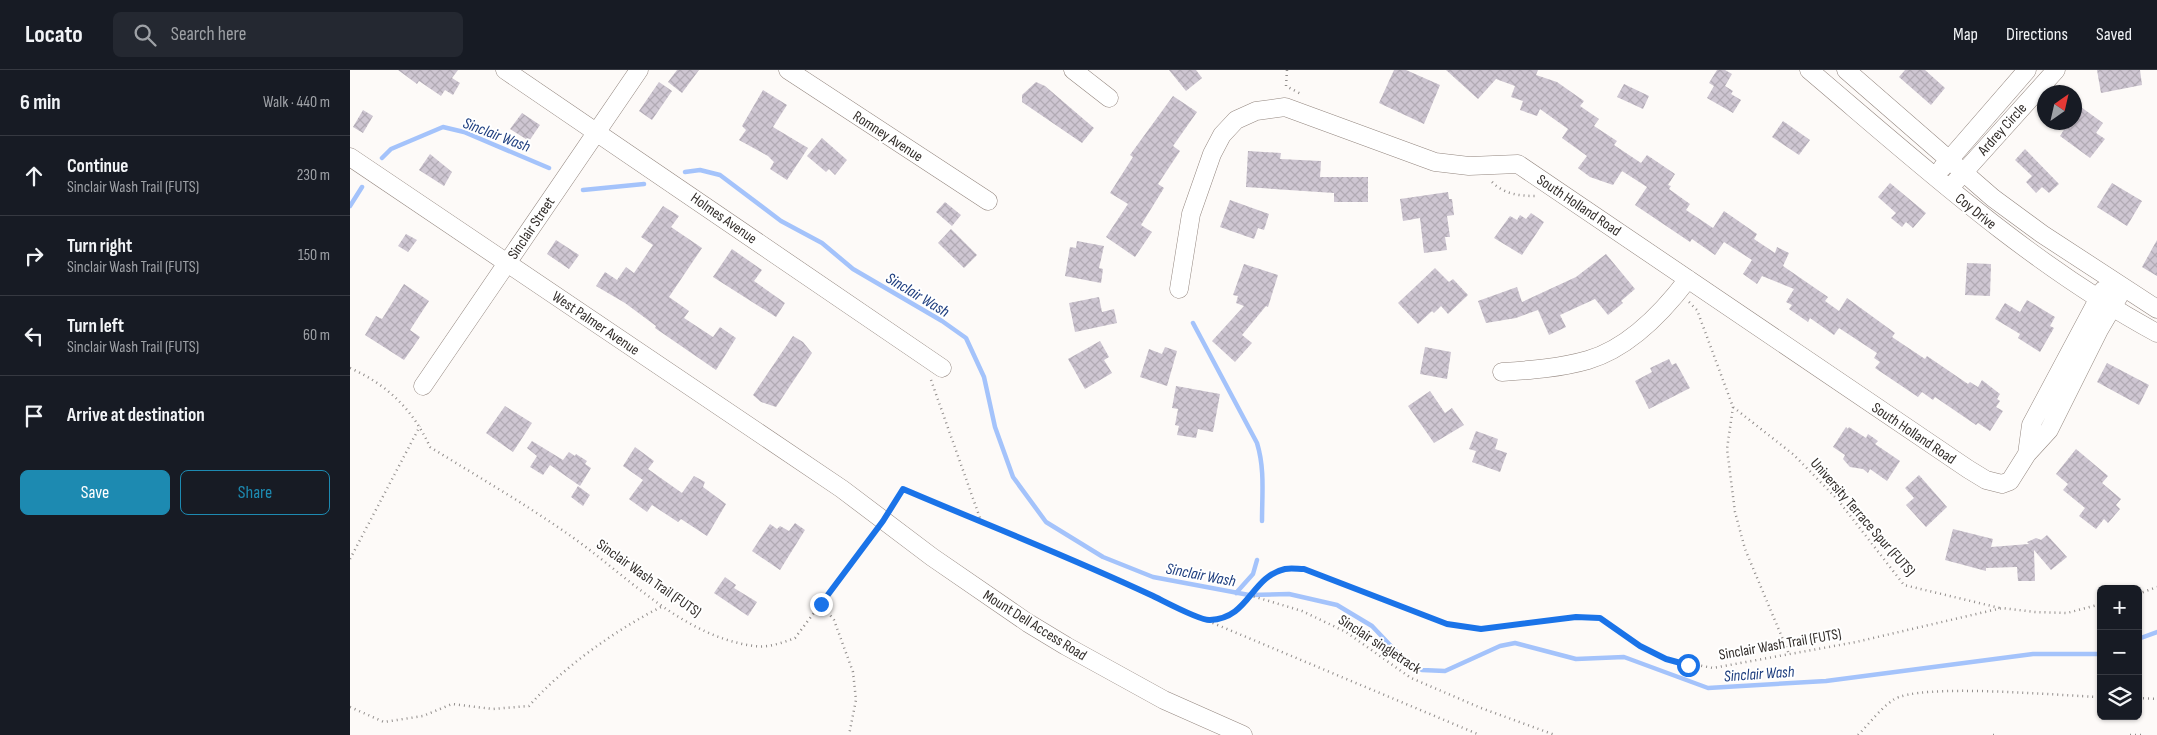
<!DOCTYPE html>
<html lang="en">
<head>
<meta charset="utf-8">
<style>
	body { margin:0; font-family:"Sofia Sans Condensed",sans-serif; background:#242831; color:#f1f3f6 }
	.controls { position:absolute; right:15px; bottom:15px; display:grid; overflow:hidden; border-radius:8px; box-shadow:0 1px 4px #0004 }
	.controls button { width:45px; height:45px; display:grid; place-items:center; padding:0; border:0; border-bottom:1px solid #363941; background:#171b24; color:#f1f3f6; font:25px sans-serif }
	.compass { position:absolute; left:1687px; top:15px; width:45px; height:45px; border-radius:50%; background:#171b24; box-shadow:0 1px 4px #0004; rotate:34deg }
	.stop { position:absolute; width:15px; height:15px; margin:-11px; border:4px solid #1a73e8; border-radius:50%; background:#fff }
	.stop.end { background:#1a73e8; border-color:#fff; box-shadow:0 1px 5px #0008 }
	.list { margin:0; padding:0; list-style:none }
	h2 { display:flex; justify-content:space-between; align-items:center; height:65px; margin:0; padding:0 20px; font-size:21px }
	h2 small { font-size:16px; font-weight:400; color:#9ea1a6 }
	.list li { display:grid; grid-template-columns:32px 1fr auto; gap:15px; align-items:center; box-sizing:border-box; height:80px; padding:0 20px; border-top:1px solid #363941 }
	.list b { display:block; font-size:19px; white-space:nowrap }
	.list p { margin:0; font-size:16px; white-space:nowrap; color:#9ea1a6 }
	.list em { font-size:16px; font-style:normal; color:#9ea1a6 }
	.actions { display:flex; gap:10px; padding:15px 20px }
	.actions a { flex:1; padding:11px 0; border:1px solid #1d8ab1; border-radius:8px; text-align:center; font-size:18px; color:#1d8ab1 }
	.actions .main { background:#1d8ab1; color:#fff }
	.icon { flex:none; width:28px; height:28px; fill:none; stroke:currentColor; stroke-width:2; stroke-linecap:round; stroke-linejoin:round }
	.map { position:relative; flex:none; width:1807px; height:665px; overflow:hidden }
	header { display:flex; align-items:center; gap:30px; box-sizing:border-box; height:70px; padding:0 25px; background:#171b24; border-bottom:1px solid #363941 }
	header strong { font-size:24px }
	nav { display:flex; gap:28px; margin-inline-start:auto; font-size:18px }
	.search { width:350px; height:45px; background:#242831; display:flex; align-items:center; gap:12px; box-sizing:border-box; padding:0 18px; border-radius:8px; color:#9ea1a6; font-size:19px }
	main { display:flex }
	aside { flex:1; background:#171b24 }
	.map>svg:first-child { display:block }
</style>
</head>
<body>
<header>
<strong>Locato</strong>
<div class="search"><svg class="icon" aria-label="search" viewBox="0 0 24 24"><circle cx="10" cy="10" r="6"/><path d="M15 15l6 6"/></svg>Search here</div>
<nav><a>Map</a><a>Directions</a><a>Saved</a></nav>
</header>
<main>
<aside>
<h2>6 min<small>Walk · 440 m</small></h2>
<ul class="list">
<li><svg class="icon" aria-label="ahead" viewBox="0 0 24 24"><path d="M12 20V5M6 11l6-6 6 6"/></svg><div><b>Continue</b><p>Sinclair Wash Trail (FUTS)</p></div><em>230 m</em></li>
<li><svg class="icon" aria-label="right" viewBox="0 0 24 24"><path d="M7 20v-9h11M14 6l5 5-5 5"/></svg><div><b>Turn right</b><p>Sinclair Wash Trail (FUTS)</p></div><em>150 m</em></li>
<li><svg class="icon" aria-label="left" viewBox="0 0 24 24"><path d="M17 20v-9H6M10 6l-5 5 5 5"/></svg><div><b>Turn left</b><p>Sinclair Wash Trail (FUTS)</p></div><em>60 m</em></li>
<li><svg class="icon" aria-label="arrive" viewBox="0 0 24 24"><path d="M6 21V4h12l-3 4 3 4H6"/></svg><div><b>Arrive at destination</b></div></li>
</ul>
<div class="actions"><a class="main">Save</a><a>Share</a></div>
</aside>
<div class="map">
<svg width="1807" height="665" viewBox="0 0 1807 665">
	<defs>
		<pattern id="building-cross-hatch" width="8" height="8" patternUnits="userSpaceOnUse" patternTransform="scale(1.25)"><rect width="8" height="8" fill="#cec6d2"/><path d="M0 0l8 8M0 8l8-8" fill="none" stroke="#b1aab4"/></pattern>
	</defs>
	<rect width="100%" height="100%" fill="#fdfaf8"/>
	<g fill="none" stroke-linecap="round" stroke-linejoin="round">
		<path stroke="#a4c3fb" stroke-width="4.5" d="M32 88 41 79 93 57 114 62 199 98
			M335 102 350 100 370 105 431 151 472 173 503 199 592 251 616 268 634 307 645 357 663 407 696 452 753 487 803 507 899 525 939 524 987 535 1022 556 1058 594 1072 600 1095 601 1150 576 1165 573 1226 589 1274 587 1358 618 1476 611 1683 584H1751
			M233 120 294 114
			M0 136 12 117
			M843 253 907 373C915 399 912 424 912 451
			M886 523 903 504 907 490
			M1788 569 1807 562"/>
	</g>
	<path fill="url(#building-cross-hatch)" d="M48 0H108L102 8 110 13 103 25 95 20 91 26 69 11 67 14Z
		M327 0H349L332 23 318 12Z
		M819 0H846L852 8 836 21Z
		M1044 0H1056L1090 15 1074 54 1029 33Z
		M1096 0H1188L1186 5 1207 12 1234 31 1230 36 1249 49 1244 56 1267 71 1264 75 1291 93 1297 85 1325 104 1318 115 1321 116 1319 119 1340 134 1336 140 1363 158 1374 141 1407 164 1404 169 1425 183 1427 177 1439 183 1433 196 1478 227 1475 231 1489 241 1497 228 1545 263 1542 267 1575 289 1577 286 1618 314 1620 312 1628 317 1632 310 1650 324 1647 329 1650 331 1646 337 1653 341 1640 361 1628 353 1626 355 1585 327 1583 330 1572 322 1568 327 1525 298 1530 292 1524 288 1527 283 1489 258 1484 265 1460 248 1458 252 1439 239 1442 235 1436 232 1444 219 1412 206 1407 214 1393 204 1402 190 1374 172 1365 185 1342 169 1340 172 1285 135 1297 117 1272 101 1263 115 1240 107 1228 98 1237 86 1212 68 1218 59 1190 39 1187 46 1170 40 1173 31 1161 27 1165 16 1146 9 1128 29Z
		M1367 0H1375L1382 4 1375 16 1383 21 1381 24 1391 30 1383 43 1357 28 1364 16 1359 13Z
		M1555 0H1575L1595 18 1581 35 1549 7Z
		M1747 0H1790L1792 15 1751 23Z
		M309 12 322 21 302 50 289 41Z
		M686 12 695 16 744 58 732 73 672 32V25Z
		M1274 14 1299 26 1293 39 1267 27Z
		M413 20 437 35 423 57 458 78 437 110 420 99 424 92 418 86 389 70 396 60 392 56Z
		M823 26 847 42 823 76 830 81 808 114 814 118 791 155 802 162 785 187 756 167 778 134 760 123 783 87 780 85Z
		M1724 32 1753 53 1746 63 1755 69 1740 88 1710 66 1719 52H1724Z
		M13 40 23 46 13 63 3 57Z
		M172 43 190 55 179 71 160 59Z
		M1433 51 1460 70 1449 85 1422 67Z
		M472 68 497 90 485 105 479 99 476 102 457 86Z
		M1675 79 1709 114 1699 123 1692 117 1686 123 1676 112 1682 106 1665 90Z
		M898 81 931 83 930 89 971 91 970 107H1018V132H984V123L896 117Z
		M80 84 102 102 94 116 69 100Z
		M1540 113 1576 143 1563 158 1556 152 1552 157 1541 148 1546 143 1528 127Z
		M1762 113 1792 131 1777 156 1747 137Z
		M1098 122 1099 129H1102L1104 145 1097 146 1100 167H1095L1097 180 1074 183 1070 148 1053 151 1050 129Z
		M880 130 919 144 914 160 908 158 904 169 870 157Z
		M595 132 611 145 602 156 586 142Z
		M313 136 329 146 321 157 352 178 319 227 339 241 334 248 363 267 370 257 386 268 366 300 305 258 306 256 275 233 246 216 255 202 267 210 276 197 284 203 303 175 291 167Z
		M1181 143 1194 152 1172 185 1144 168 1160 146 1167 150 1170 145 1176 149Z
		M601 159 627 185 614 198 588 173Z
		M56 164 67 170 58 182 48 176Z
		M206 170 229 185 219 199 197 184Z
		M1807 170V206L1792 197Z
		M727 171 754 176 749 198 753 199 751 213 715 206 720 177 726 178Z
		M382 179 412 200 404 211 435 233 426 247 363 207Z
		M1256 184 1285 219 1271 231 1273 233 1258 245 1245 229 1210 245 1216 257 1199 265 1188 240 1166 248 1136 253 1128 231 1167 217 1172 232 1226 207Z
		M1617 193 1641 194 1640 226 1615 225Z
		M894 194 928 205 918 237 916 236 892 265 902 273 885 292 862 271 894 236 886 233 888 226 883 225Z
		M1085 198 1099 212 1103 209 1118 225 1098 244 1091 236 1084 243 1082 241 1068 254 1048 233Z
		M54 214 79 231 60 260 70 267 54 290 15 265 26 246 32 249Z
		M749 227 752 242 764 239 767 253 725 262 719 233Z
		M1677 230 1705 247 1700 256 1704 258 1690 282 1668 268 1670 264 1645 249 1655 233 1670 242Z
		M443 266 453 272 462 283 426 337 411 332 403 325Z
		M750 271 759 287 754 290 762 303 735 319 718 289Z
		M815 277 827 281 817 316 790 307 799 279 812 284Z
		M1075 277 1101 282 1097 309 1070 304Z
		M1319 289 1322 295 1326 293 1340 318 1299 339 1285 311 1302 302 1300 298Z
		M1757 293 1799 315 1789 335 1747 312Z
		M826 316 870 324 863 362 848 359 846 368 827 365 829 356 825 355 828 339 822 338Z
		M1080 321 1095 343 1102 338 1114 355 1084 373 1058 336Z
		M155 336 182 353 163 382 136 363Z
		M1496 357 1498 359 1499 357 1516 368 1518 364 1528 371 1525 374 1550 391 1537 411 1520 399 1518 403 1513 399 1500 397 1493 389 1495 385 1483 377Z
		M1126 361 1148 369 1145 379 1157 383 1150 402 1122 392 1126 381 1119 379Z
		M182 371 213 390 219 382 225 386 226 384 237 391 235 394 241 398 230 416 200 395 193 405 180 397 187 386 177 378Z
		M285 377 304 391 298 399 332 423 344 406 355 412 353 417 376 434 357 466 331 449 328 452 302 435 297 442 279 429 293 410 273 396Z
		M1726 379 1758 406 1752 413 1771 429 1766 435 1770 439 1758 453 1754 449 1746 459 1729 446 1735 438 1713 420 1718 414 1706 404Z
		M1569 405 1597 437 1576 457 1556 435 1564 428 1555 418Z
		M228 416 240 425 233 436 221 427Z
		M445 453 455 460 430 500 402 481 420 454 427 459 430 456 439 461Z
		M1603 459 1643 469 1641 477 1679 474 1677 472 1686 468 1691 470 1697 465 1717 487 1701 500 1684 480 1685 511H1668L1667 497 1636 498V501L1595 490Z
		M375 507 386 515 384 518 407 532 398 546 364 523Z"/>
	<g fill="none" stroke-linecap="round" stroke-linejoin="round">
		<defs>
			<path id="minor" d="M155 0 592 298
				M438 0 638 131
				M723 0 759 28
				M1459 0C1570 94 1678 193 1807 263
				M1496 0 1643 128 1692 164 1807 239
				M0 87 492 419 582 487 678 553 716 576 814 630 893 665
				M1592 98 1677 0
				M1606 111 1706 0
				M829 219 841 144 862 84 872 65 886 50 906 41 935 37 1085 92 1119 96 1168 94 1618 399 1636 410 1652 414 1660 411 1677 384 1699 360 1749 260 1773 219
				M1152 302C1181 300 1210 298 1238 290 1279 278 1313 242 1338 209
				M73 316 289 0
				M1677 384 1681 355 1753 220"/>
		</defs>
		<use href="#minor" stroke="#93867f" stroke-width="19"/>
		<path stroke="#928e8c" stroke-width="2.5" stroke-dasharray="1 4" stroke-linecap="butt" d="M937 0 936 16 951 24
			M1142 112C1154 124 1169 126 1185 126
			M1339 232 1347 240 1383 337 1444 385 1488 430 1554 515 1650 538
			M0 298C38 315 63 340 80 377 125 405 172 432 215 462 274 502 330 566 404 576 418 578 432 573 445 568L524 463
			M581 310 631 451
			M1383 337 1377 379 1385 442 1395 479 1439 584
			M541 438 553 419C635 454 720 487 801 525 812 530 850 551 860 550 899 548 900 507 935 499 941 498 948 499 954 499L1097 554 1131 559 1226 547 1250 548 1290 576 1316 589 1363 598 1506 572 1652 538 1685 542 1717 543 1751 534
			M0 489 70 356
			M1788 524 1807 517
			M899 525 952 541 996 562 1061 608 1131 638 1205 665
			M471 534 484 550 503 602 506 630 499 665
			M858 551 1130 665
			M1788 628 1807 629
			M0 637 34 652 73 646 102 634 143 639 179 636C213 597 267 559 313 536
			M1508 665C1519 654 1530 639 1543 630 1569 612 1712 626 1751 627
			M1643 665H1645
			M1780 665H1795"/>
		<use href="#minor" stroke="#fff" stroke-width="18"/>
	</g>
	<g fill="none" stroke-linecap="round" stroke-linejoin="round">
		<path stroke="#1a73e8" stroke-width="6" d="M471 534 533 451 553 419C635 454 720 487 801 525 812 530 850 551 860 550 900 548 900 507 935 499 941 498 948 499 954 499L1097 554 1131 559 1226 547 1250 548 1290 576 1316 589 1338 595"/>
	</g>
	<g text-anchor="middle" stroke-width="4" stroke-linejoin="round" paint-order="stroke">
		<g font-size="15" fill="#332e2b" stroke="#fff">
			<text transform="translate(1652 59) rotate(-48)" y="5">Ardrey Circle</text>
			<text transform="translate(538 66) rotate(33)" y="5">Romney Avenue</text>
			<text transform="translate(1229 135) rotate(34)" y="5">South Holland Road</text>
			<text transform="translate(1626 141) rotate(39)" y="5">Coy Drive</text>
			<text transform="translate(374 148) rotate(35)" y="5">Holmes Avenue</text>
			<text transform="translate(181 158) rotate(-56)" y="5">Sinclair Street</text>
			<text transform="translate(246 253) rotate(34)" y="5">West Palmer Avenue</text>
			<text transform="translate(1564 363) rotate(34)" y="5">South Holland Road</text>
			<text transform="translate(1513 447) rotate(49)" y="5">University Terrace Spur (FUTS)</text>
			<text transform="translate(299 508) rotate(35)" y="5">Sinclair Wash Trail (FUTS)</text>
			<text transform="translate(685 555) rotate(32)" y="5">Mount Dell Access Road</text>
			<text transform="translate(1030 574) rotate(33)" y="5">Sinclair singletrack</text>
			<text transform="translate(1430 574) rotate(-10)" y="5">Sinclair Wash Trail (FUTS)</text>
		</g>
		<g font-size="16" font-style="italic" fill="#1d3d7e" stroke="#fff">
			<text transform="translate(147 64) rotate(21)" y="6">Sinclair Wash</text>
			<text transform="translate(568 224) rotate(31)" y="6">Sinclair Wash</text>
			<text transform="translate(851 504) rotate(11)" y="6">Sinclair Wash</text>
			<text transform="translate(1409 603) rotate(-4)" y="6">Sinclair Wash</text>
		</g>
	</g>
</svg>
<div class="controls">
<button>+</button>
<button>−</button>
<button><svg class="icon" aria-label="layers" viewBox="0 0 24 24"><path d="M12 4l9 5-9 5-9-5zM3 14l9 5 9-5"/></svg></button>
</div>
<svg class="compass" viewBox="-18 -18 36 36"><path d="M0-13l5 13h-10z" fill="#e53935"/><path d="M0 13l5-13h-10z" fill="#9ea1a6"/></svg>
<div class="stop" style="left:1338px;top:595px"></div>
<div class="stop end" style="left:471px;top:534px"></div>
</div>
</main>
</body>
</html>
